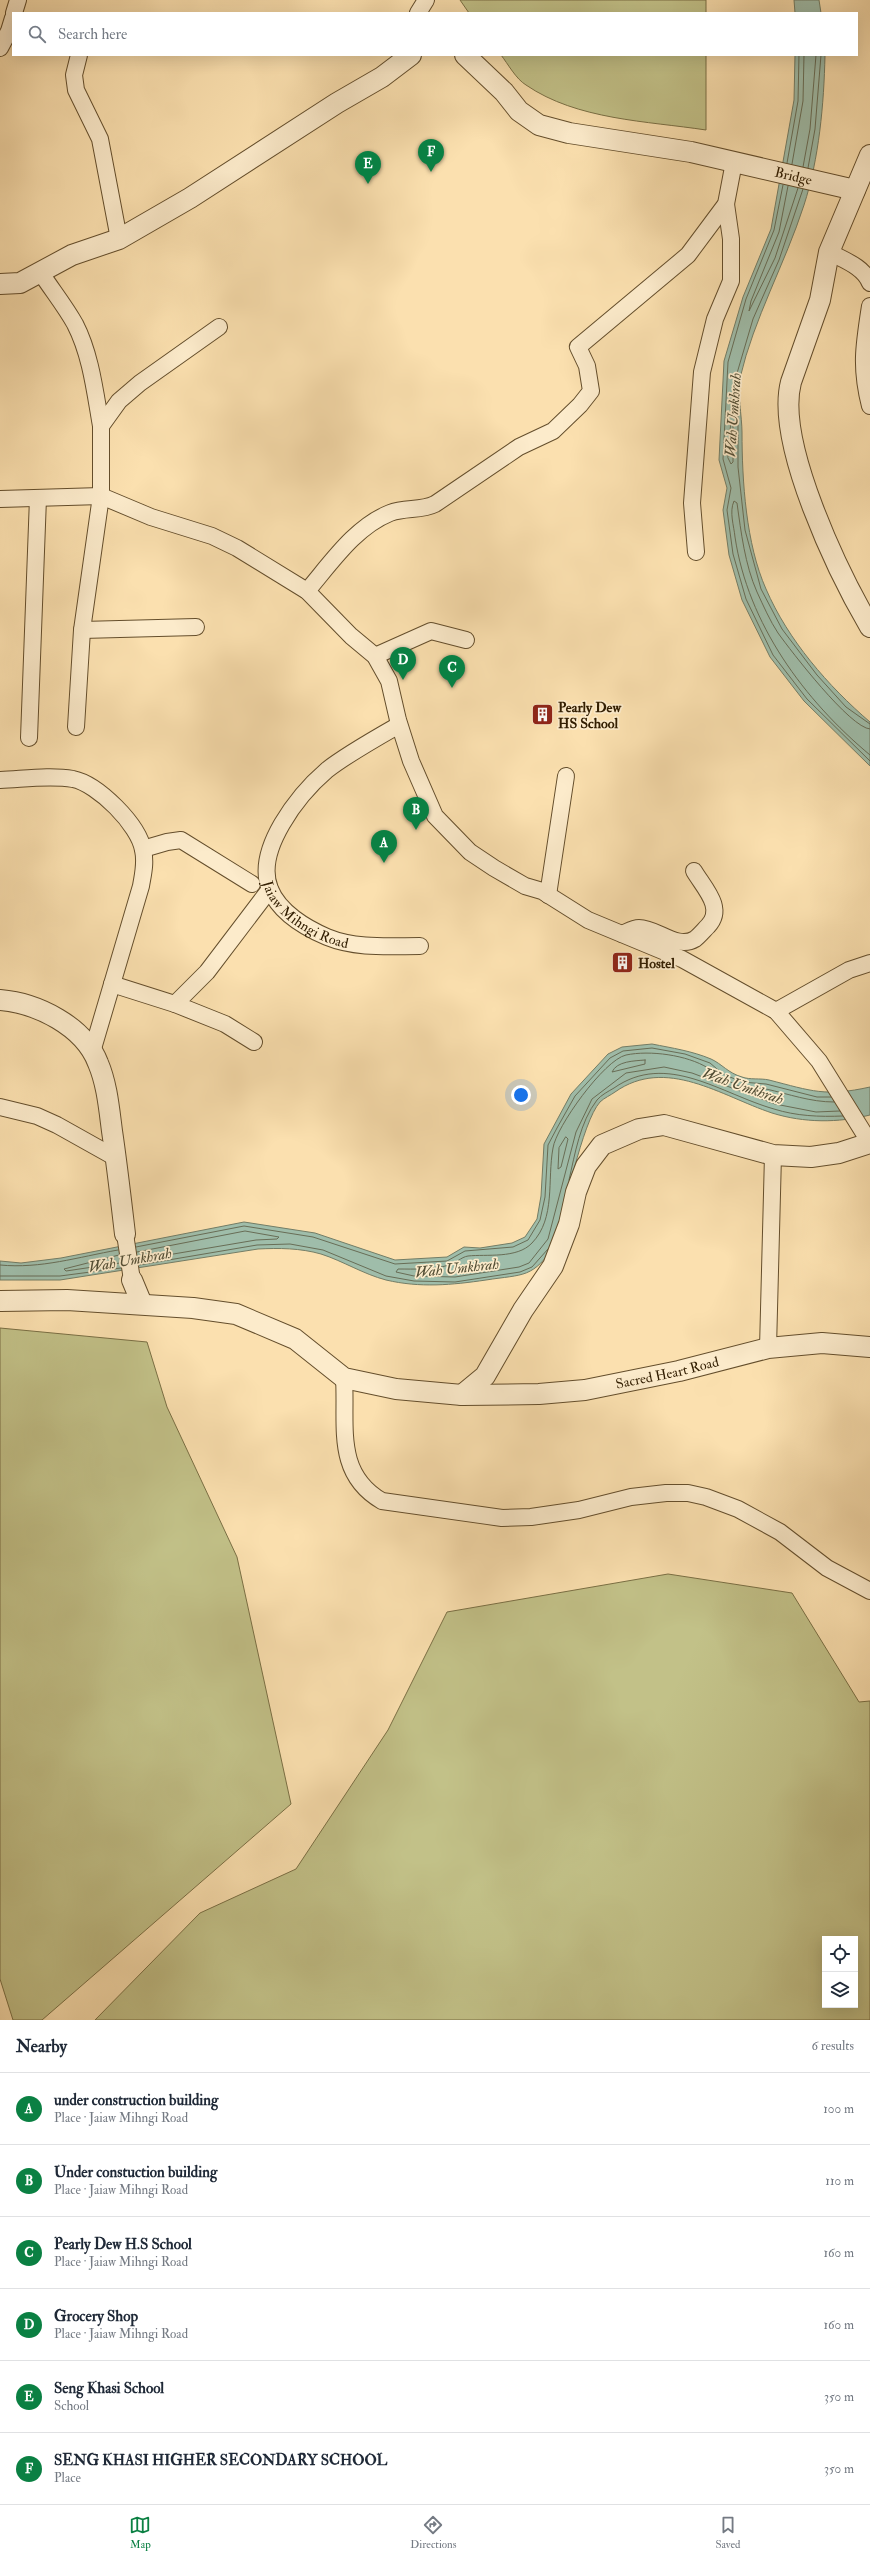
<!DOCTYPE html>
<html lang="en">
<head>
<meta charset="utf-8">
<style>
	body { margin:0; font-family:"IM FELL Double Pica",serif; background:#f2f2f3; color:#1f2937 }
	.controls { position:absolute; right:12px; bottom:12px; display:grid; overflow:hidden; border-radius:0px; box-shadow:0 4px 16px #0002 }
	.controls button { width:36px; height:36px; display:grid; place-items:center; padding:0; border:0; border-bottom:1px solid #e0e1e3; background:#fff; color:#1f2937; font:20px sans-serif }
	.you { position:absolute; left:521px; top:1095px; width:14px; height:14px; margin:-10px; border:3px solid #fff; border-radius:50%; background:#1a73e8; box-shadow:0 0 0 6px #1a73e833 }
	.badge { display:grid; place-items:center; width:26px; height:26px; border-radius:50%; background:#0b8043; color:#fff; font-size:13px; font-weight:700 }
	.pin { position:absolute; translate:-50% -33px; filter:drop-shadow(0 1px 2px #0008) }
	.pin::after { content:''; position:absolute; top:21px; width:14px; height:12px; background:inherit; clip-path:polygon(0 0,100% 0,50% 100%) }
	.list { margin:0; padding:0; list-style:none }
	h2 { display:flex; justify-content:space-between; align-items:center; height:52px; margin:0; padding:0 16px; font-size:17px }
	h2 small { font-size:13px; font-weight:400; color:#747a83 }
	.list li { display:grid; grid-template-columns:26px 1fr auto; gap:12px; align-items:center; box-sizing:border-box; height:72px; padding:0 16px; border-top:1px solid #e0e1e3 }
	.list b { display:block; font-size:15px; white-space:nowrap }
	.list p { margin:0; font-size:13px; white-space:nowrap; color:#747a83 }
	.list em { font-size:13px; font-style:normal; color:#747a83 }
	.icon { flex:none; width:22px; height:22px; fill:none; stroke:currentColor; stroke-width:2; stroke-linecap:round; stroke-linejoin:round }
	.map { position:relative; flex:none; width:870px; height:2020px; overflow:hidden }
	.search { position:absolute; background:#fff; box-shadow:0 4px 16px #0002; left:12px; right:12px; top:12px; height:44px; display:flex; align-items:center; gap:10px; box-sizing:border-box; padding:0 14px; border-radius:0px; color:#747a83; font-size:15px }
	.sheet { height:484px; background:#fff }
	nav { display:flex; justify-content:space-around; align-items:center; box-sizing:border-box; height:56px; border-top:1px solid #e0e1e3; background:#fff; font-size:11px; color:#747a83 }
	nav a { display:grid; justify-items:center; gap:2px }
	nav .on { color:#0b8043 }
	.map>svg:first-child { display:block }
</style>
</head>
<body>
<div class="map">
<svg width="870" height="2020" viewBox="0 0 870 2020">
	<rect width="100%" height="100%" fill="#fbe0af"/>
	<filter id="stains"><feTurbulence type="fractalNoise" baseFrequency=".005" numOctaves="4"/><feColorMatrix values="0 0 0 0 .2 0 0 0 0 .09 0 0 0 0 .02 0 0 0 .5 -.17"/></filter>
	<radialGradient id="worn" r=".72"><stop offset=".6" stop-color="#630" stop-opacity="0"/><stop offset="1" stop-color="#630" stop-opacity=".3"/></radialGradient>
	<path fill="#c2c188" stroke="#7a6f44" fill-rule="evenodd" d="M460 0H706V13H469Z
		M501 55H706V130C647 121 577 120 526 85 516 79 508 64 501 55Z
		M0 1328 147 1342 167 1407 237 1557 291 1804 42 2020H13L0 1979Z
		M668 1574 792 1593 859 1702 870 1701V2020H95L200 1913 296 1869 388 1730 447 1612ZM825 1939H855V2005H825Z"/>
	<path fill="#9fbdaa" stroke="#737d66" d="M794 0H819L821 13H795Z
		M795 55H825C824 104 819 159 804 205 785 264 754 318 740 378 737 389 742 418 742 432 742 481 746 544 766 589 788 640 828 686 870 722V766L804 701 770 657 742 600 729 555 723 510 727 488 719 460 724 361 743 297 771 229 794 100Z
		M652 1044C672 1048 692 1051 711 1059 722 1064 728 1073 742 1077 750 1080 760 1078 769 1080 812 1091 825 1097 870 1087V1115C838 1123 804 1123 772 1113 721 1096 666 1056 615 1092 611 1095 604 1098 600 1102 582 1122 564 1212 556 1243 533 1279 524 1274 486 1280 452 1285 420 1288 386 1280 363 1274 343 1261 321 1254 300 1248 279 1248 258 1249L60 1280H0V1261L21 1263 61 1258 244 1222 315 1233 395 1260 447 1257 464 1247 480 1248 512 1243 525 1237 537 1219 541 1196 544 1144 571 1094 608 1054 622 1047Z"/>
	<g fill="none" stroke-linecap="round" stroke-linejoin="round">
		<path stroke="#686d56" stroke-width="1" d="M787 163 798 101 799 55
			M792 164 803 101 804 55
			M803 167 810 129 816 55
			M808 168 815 129 821 55
			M783 185 774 230 746 299 728 362 723 459 731 488 727 510 733 554 746 599 773 655 807 699 870 761
			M788 186 779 232 751 301 749 311 775 258 798 188
			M803 189 779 260 753 319 735 380 738 411V467L745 530 761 589 782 629 817 675 846 707 870 724
			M731 423 733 425V462L731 464 728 458Z
			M870 729C850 728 791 651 778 633 770 621 763 605 757 592 745 565 741 532 737 503L734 501C729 512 734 526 735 537 748 624 804 700 870 755
			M645 1060V1064L612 1072C617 1061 634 1061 645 1060Z
			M834 1102C810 1102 789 1094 766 1089 757 1087 748 1089 739 1086 727 1081 719 1075 708 1068 687 1055 650 1050 626 1055 604 1060 556 1127 553 1148 547 1180 556 1218 532 1243 517 1259 486 1254 468 1256 461 1257 455 1264 449 1265 433 1270 414 1269 398 1269L396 1272 414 1276 455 1277 519 1267 529 1263 548 1239 576 1132 592 1099 626 1073 664 1067 692 1073 775 1104 816 1112 840 1111
			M566 1137 568 1139 561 1167 558 1169 559 1148Z
			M569 1180C575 1154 580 1122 597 1100 601 1095 609 1091 614 1088 667 1051 721 1094 774 1109 796 1116 819 1117 843 1116
			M136 1247 244 1226 313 1237 395 1264 447 1261 465 1251 513 1247 528 1240 540 1220 545 1197 548 1145 557 1128 575 1096 610 1058 623 1051 652 1048 685 1054 710 1063 723 1074 742 1082 766 1084 817 1097H831
			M137 1252 245 1231 279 1237 277 1239 256 1240 138 1260
			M119 1255 64 1269 66 1271 120 1263
			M0 1265C41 1269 78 1257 118 1250
			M139 1265 257 1245 290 1244 323 1250 386 1276 414 1281 455 1282 520 1272 532 1267 548 1249
			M0 1276H60L121 1268"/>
		<defs>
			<g id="minor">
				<path d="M14 13 18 0"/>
				<path d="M418 13 426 0"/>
				<path d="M0 48 9 31 13 18"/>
				<path d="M79 55 74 75 76 90 100 139 119 239"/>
				<path d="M829 252C844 260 864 267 870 283"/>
				<path d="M41 273C52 290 65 306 75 324 91 355 95 392 101 426"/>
				<path d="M870 306C864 345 860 367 870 406"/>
				<path d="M0 499 101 496 151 517 212 536 237 548 307 591 351 636 375 656 389 681 398 720 411 761 435 816 470 852 494 868 525 886 542 891 588 920 682 959 776 1011 819 1061 870 1143"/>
				<path d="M696 552 692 503 702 372 715 319 731 281V239L726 204"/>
				<path d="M307 591C331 563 355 527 390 513 405 507 421 511 435 504L519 447 553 431 580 405 591 391 587 366 578 347 688 255 726 204 734 162"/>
				<path d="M82 630 196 627"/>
				<path d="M375 656 431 631 466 640"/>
				<path id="s1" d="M399 725C378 737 346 755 327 770 299 794 254 850 270 889 279 912 306 928 327 937 356 949 390 946 420 946"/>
				<path d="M76 727 82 630 101 496V426L119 401 140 383 219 327"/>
				<path d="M29 738 38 498"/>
				<path d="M0 780C24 779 50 775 73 779 98 784 139 825 143 850 146 863 143 874 141 886L92 1052"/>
				<path d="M143 849 167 842 181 840 252 884"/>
				<path d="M548 895 566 776"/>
				<path d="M622 934C627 932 633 928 639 928 657 928 677 950 695 939 699 936 704 930 708 926 725 908 704 888 694 871"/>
				<path d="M112 984 175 1004"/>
				<path d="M776 1011 849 970 870 963"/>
				<path d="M254 1042 225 1024 175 1004 207 972 270 889"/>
				<path d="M0 1107 37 1116 57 1125 116 1158"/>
				<path d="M125 1234 132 1280"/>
				<path d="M768 1348 773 1155"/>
				<path d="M344 1378C347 1425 334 1473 382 1501L502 1518 531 1517 579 1510 631 1497 666 1493H688L706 1497 738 1509 780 1532 827 1568 870 1591"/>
			</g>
			<g id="tertiary">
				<path id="s2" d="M465 55 504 92 519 111 539 125 569 133 691 152 855 190"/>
				<path d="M870 155 829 252 820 300 791 382C775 443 839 574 870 627"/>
				<path d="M0 284 20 283 72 255 119 239 190 198 337 103 382 77 411 55"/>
				<path d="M0 1000C37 1003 84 1026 98 1063 107 1084 109 1108 112 1131 117 1165 121 1200 125 1234"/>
				<path d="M132 1280 142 1304"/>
				<path id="s3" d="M0 1301 67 1300 193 1308 236 1314 295 1339 344 1378 396 1389 462 1395 539 1394 585 1390 679 1371 768 1348 822 1343 870 1347"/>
				<path d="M462 1395 485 1376 523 1310 553 1266 569 1224 576 1192 586 1166 602 1145 639 1129 664 1125 773 1155 811 1157 839 1153 870 1143"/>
			</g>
		</defs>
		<use href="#minor" stroke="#644e2c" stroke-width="18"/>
		<use href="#tertiary" stroke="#644e2c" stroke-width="22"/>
		<use href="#minor" stroke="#fcebcb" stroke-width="16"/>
		<use href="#tertiary" stroke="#fcebcb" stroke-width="20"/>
	</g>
	<defs>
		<symbol id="building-square" viewBox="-11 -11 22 22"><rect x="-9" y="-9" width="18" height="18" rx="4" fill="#8f2418" stroke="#fcebcb"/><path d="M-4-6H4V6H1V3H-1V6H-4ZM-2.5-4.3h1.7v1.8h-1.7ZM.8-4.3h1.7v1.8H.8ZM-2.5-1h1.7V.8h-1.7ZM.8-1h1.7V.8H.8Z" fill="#fff"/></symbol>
	</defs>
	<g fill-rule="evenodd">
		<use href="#building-square" x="530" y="702" width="25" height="25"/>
		<use href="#building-square" x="610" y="950" width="25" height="25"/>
	</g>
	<g text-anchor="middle" stroke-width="3.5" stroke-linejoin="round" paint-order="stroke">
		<g font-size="14" fill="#311d01" stroke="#fcebcb">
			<text dy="5" stroke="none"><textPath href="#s2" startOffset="362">Bridge</textPath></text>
			<text dy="5" stroke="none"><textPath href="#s1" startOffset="269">Jaiaw Mihngi Road</textPath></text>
			<text dy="5" stroke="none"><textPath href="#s3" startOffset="690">Sacred Heart Road</textPath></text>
		</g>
		<g font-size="14" font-weight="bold" fill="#311d01" stroke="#fcebcb" text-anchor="start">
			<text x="558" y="712">Pearly Dew<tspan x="558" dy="16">HS School</tspan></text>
			<text x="638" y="968">Hostel</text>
		</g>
		<g font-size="15" font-style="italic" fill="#524d34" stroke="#fcebcb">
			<text transform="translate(733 415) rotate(-86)" y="5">Wah Umkhrah</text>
			<text transform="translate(743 1086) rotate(19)" y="5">Wah Umkhrah</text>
			<text transform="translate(130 1260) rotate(-10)" y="5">Wah Umkhrah</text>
			<text transform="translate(457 1268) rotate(-6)" y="5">Wah Umkhrah</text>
		</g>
	</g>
	<rect width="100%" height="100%" filter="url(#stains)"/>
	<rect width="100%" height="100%" fill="url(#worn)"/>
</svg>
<div class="controls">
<button><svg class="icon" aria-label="locate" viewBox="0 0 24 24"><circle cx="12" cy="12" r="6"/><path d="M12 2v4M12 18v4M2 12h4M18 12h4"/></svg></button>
<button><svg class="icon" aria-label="layers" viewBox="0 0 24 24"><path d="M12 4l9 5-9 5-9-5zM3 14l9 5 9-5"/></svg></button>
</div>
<div class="you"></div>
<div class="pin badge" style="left:384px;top:863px">A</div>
<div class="pin badge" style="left:416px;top:830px">B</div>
<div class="pin badge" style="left:452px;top:688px">C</div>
<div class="pin badge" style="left:403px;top:680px">D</div>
<div class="pin badge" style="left:368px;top:184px">E</div>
<div class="pin badge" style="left:431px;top:172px">F</div>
<div class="search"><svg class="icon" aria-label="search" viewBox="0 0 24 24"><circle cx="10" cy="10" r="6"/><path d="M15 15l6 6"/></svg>Search here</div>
</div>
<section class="sheet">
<h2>Nearby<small>6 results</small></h2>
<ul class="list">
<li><span class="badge">A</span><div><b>under construction building</b><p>Place · Jaiaw Mihngi Road</p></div><em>100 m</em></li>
<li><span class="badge">B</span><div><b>Under constuction building</b><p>Place · Jaiaw Mihngi Road</p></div><em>110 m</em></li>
<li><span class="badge">C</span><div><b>Pearly Dew H.S School</b><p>Place · Jaiaw Mihngi Road</p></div><em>160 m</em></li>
<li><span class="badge">D</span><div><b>Grocery Shop</b><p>Place · Jaiaw Mihngi Road</p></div><em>160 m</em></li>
<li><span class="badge">E</span><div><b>Seng Khasi School</b><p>School</p></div><em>350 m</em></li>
<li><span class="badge">F</span><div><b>SENG KHASI HIGHER SECONDARY SCHOOL</b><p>Place</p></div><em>350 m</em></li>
</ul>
</section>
<nav>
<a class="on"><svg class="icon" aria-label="map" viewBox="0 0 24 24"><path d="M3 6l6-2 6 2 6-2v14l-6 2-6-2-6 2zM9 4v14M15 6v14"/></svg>Map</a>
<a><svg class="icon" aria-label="directions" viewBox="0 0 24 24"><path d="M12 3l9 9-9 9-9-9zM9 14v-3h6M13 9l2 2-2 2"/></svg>Directions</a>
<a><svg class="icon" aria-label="saved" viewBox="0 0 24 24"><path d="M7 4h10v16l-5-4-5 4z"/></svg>Saved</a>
</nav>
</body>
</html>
